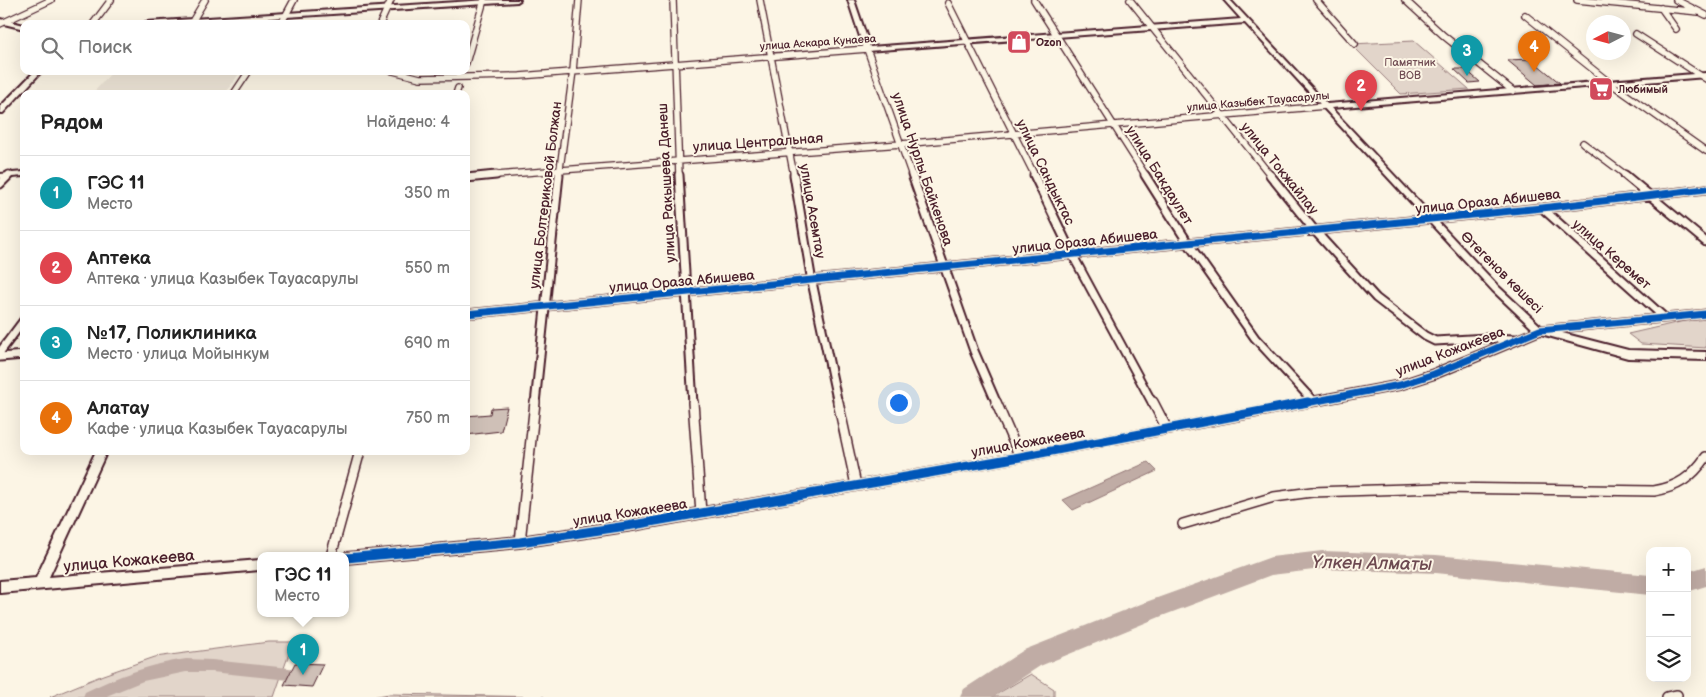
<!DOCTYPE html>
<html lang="ru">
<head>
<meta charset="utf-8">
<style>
	body { margin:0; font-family:"Balsamiq Sans",sans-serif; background:#f2f2f2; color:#222 }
	.controls { position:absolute; right:15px; bottom:15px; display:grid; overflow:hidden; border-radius:10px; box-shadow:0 5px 20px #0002 }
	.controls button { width:45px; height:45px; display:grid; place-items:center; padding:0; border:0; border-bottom:1px solid #e0e0e0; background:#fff; color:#222; font:25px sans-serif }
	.compass { position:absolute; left:1586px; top:15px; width:45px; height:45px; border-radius:50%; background:#fff; box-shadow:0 5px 20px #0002; rotate:264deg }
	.you { position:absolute; left:898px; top:402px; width:18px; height:18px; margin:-12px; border:4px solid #fff; border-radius:50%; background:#1a73e8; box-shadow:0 0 0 8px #1a73e833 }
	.badge { display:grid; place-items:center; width:32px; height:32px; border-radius:50%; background:#d1495b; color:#fff; font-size:16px; font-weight:700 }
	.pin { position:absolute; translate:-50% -41px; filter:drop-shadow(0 1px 2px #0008) }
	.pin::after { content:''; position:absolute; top:26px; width:18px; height:15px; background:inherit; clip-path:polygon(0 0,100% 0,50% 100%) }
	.popup { position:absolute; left:257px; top:552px; width:92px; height:65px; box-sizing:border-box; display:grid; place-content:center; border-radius:10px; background:#fff; filter:drop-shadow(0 1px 4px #0005); font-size:16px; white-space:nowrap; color:#767676 }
	.popup b { font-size:19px; color:#222 }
	.popup::after { content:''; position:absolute; left:50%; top:100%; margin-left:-10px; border:10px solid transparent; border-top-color:#fff }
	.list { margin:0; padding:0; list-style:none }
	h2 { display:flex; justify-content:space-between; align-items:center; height:65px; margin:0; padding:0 20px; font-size:21px }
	h2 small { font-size:16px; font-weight:400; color:#767676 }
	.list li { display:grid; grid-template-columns:32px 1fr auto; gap:15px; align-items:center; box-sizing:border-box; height:75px; padding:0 20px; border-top:1px solid #e0e0e0 }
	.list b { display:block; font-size:19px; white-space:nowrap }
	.list p { margin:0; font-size:16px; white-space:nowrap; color:#767676 }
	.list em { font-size:16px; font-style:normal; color:#767676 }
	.icon { flex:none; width:28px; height:28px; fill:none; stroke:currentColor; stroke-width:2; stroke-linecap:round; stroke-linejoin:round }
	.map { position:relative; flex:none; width:1706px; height:697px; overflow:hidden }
	.search { position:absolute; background:#fff; box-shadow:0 5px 20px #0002; left:20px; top:20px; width:450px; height:55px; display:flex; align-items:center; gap:12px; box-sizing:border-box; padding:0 18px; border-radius:10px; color:#767676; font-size:19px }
	.panel { position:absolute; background:#fff; box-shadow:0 5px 20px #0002; left:20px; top:90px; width:450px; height:365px; border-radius:10px }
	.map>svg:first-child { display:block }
</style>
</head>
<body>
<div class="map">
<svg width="1706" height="697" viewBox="0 0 1706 697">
	<rect width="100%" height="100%" fill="#fcf5e5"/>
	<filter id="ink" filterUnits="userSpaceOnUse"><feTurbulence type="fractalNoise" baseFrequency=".02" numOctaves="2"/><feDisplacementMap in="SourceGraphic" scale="10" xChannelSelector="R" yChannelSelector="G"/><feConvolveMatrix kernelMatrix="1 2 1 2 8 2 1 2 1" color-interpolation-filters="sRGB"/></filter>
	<g filter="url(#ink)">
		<path fill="#eee5d7" d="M113 71H241L225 94H92Z"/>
		<path fill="#e2d5ca" stroke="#967a7a" d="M1414 41 1469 89 1401 94 1351 44Z
			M1706 316V348L1641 344 1628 334Z
			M269 642H293L274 697H50L103 675 155 657Z
			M1031 674 1054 689V697H992Z
			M389 694 544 697H372Z"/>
		<path fill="#c0aca5" stroke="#917474" d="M1148 462 1157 471 1073 510 1063 500Z"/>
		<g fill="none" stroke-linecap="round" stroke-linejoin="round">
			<path fill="#c0aca5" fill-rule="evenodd" d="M186 659 212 660 289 668 294 669 296 674 294 679 289 680 212 672H186L143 681 104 697H83L85 692C118 676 150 664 186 659Z"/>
			<path fill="#c0aca5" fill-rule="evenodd" d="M1322 551 1436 555 1650 575V595L1436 573 1322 569 1271 575 1162 616 1040 666 993 697H960L964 689 1024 650 1146 602 1271 557Z
				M1706 566V586L1687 592V572Z"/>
		</g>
		<path fill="#cfc0b7" stroke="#4a1f2b" d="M1531 59 1560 83 1537 85 1507 60Z
			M1454 69H1465L1480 82 1469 83Z
			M507 407 501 431 466 435V416L490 414 491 408Z
			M295 663 323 664 312 687 284 685Z"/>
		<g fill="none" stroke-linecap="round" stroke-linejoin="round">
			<defs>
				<path id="minor-far2" d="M673 0 679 176
					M760 0 794 176
					M1034 0 1146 176
					M1130 0 1271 176
					M1316 0 1355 44
					M1405 0 1444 36 1513 91
					M1577 0 1699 12
					M1676 0 1706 15
					M948 3 1035 176
					M1661 8 1676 29
					M1525 15 1610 83 1706 151
					M193 20 205 0
					M0 24 51 0
					M93 24 111 0
					M281 24 294 0
					M380 24 391 0
					M1636 34 1706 79
					M466 63 484 0
					M393 71 420 78 520 76 867 49 912 176
					M237 94 235 92 249 71
					M456 94 458 88
					M1583 143 1627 176
					M8 176 9 175
					M483 176 901 144 1325 106
					M559 176 573 71 579 0"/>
				<path id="minor-far1" d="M679 175 693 404
					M794 175 812 282 838 404
					M912 175 974 351 997 404
					M1034 175 1072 254 1153 404
					M1145 175 1188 243 1255 338 1313 401
					M1270 175 1315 231 1376 298 1425 336 1435 341 1488 338 1515 339
					M1625 175 1706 242
					M466 178 496 175
					M0 184 9 175
					M1542 208 1665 318
					M466 314 1542 208 1706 189
					M1540 330 1706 314
					M0 352 24 320
					M0 357 24 355
					M535 404 559 175"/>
				<path id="minor" d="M693 402 701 513
					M838 402 856 485
					M996 402 1020 457
					M1153 402 1167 429
					M1183 524 1274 497 1312 492 1439 488 1654 491C1678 487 1692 477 1706 457
					M520 542 535 402
					M331 556 360 451
					M1667 697 1677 695"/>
				<path id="tertiary" d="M488 0H520L517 2 180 24H143L146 22Z
					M848 0H854L870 47 1241 19 1224 0H1230L1327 104 1706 73V77L1331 108 1499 287 1543 328 1628 350 1706 352V360L1628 358 1541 334 1438 377 1400 389 1020 461 633 530 520 547 346 563V556H341L346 553 520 537 633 520 1020 453 1400 381 1430 371 1533 329 1493 291 1245 23 867 51 864 49Z
					M0 19 24 25V29L0 23Z
					M35 71H42L3 113H0V107Z
					M24 172V176L0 178V174Z
					M96 451H107L49 577 260 560V570L0 593V581L36 578Z"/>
			</defs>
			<use href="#minor-far2" stroke="#4a1f2b" stroke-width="8"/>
			<use href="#minor-far1" stroke="#4a1f2b" stroke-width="11"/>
			<use href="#minor" stroke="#4a1f2b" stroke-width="12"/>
			<use href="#tertiary" stroke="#4a1f2b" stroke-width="4"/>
			<use href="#minor-far2" stroke="#fcf5e5" stroke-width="5.5"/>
			<use href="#minor-far1" stroke="#fcf5e5" stroke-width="7"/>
			<use href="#minor" stroke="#fcf5e5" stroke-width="9"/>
			<use href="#tertiary" fill="#fcf5e5" fill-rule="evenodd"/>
			<defs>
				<path id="cycleway-far1" d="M466 314 1542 208 1706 189
					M1301 404 1400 385 1434 374 1540 330 1706 314"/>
				<path id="cycleway" d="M346 558 520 542 633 525 1020 457 1308 402"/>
			</defs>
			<use href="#cycleway-far1" stroke="#fcf5e5" stroke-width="10"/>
			<use href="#cycleway" stroke="#fcf5e5" stroke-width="12"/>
			<use href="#cycleway-far1" stroke="#0057b8" stroke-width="7"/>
			<use href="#cycleway" stroke="#0057b8" stroke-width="9"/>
		</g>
	</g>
	<defs>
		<symbol id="shop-square" viewBox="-11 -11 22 22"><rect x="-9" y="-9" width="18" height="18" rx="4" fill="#d1495b" stroke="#fcf5e5"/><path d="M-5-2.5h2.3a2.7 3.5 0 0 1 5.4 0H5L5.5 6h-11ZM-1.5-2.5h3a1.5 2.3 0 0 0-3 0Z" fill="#fff"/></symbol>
		<symbol id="supermarket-square" viewBox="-11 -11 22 22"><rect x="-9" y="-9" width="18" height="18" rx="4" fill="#d1495b" stroke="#fcf5e5"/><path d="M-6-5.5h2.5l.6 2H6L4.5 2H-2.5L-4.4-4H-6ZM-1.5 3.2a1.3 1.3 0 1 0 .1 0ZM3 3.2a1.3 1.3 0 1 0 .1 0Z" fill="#fff"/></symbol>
	</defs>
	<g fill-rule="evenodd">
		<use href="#shop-square" x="1005" y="28" width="28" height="28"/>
		<use href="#supermarket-square" x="1587" y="75" width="28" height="28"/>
	</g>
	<g text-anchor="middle" stroke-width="4" stroke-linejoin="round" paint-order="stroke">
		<g font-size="11" fill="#4a1f2b" stroke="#fcf5e5">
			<text transform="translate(818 42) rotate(-4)" y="4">улица Аскара Кунаева</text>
			<text transform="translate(1258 101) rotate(-5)" y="4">улица Казыбек Тауасарулы</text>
		</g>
		<g font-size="11" font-weight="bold" fill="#4a1f2b" stroke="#fcf5e5" text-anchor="start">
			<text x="1036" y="46">Ozon</text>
			<text x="1618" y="93">Любимый</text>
		</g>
		<g font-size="11" fill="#704c53" stroke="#fcf5e5">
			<text x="1410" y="66">Памятник<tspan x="1410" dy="13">ВОВ</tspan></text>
		</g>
		<g font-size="14" fill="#4a1f2b" stroke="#fcf5e5">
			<text transform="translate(758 142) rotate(-4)" y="5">улица Центральная</text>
			<text transform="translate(1280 168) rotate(51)" y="5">улица Токжайлау</text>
			<text transform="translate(923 169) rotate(71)" y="5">улица Нурлы Байкенова</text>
			<text transform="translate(1046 172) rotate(64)" y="5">улица Сандыктас</text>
			<text transform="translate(1160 175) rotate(58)" y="5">улица Бакдаулет</text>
			<text transform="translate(666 183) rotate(-93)" y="5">улица Ракышева Данеш</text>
			<text transform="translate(545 195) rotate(-83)" y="5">улица Болтериковой Болжан</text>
			<text transform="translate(1488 201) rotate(-6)" y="5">улица Ораза Абишева</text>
			<text transform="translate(813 211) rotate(80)" y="5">улица Асемтау</text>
			<text transform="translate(1085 241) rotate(-6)" y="5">улица Ораза Абишева</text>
			<text transform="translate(1612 254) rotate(41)" y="5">улица Керемет</text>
			<text transform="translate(1502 272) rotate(45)" y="5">Өтегенов көшесі</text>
			<text transform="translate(682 281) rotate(-5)" y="5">улица Ораза Абишева</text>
			<text transform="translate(1450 351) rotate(-21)" y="5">улица Кожакеева</text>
			<text transform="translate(1028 442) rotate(-10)" y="5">улица Кожакеева</text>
			<text transform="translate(630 512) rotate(-9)" y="5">улица Кожакеева</text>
		</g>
		<g font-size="16" fill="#4a1f2b" stroke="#fcf5e5">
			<text transform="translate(129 560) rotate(-5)" y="6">улица Кожакеева</text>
		</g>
		<g font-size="18" font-style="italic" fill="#6d4950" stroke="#fcf5e5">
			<text transform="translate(1372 563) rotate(1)" y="6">Үлкен Алматы</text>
		</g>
	</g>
</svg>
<div class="controls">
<button>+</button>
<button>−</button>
<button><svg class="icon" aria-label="layers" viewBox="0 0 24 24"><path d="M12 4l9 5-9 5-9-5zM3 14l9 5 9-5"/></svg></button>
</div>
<svg class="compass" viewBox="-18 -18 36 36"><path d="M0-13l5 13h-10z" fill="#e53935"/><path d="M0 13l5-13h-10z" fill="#767676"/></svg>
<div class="you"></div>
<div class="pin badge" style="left:303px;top:675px;background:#0f9aa8">1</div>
<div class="popup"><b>ГЭС 11</b>Место</div>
<div class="pin badge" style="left:1361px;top:111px;background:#e0444e">2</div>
<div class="pin badge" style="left:1467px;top:76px;background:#0f9aa8">3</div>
<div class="pin badge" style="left:1534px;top:72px;background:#e8710a">4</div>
<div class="search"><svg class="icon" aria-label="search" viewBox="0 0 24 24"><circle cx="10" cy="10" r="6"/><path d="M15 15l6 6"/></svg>Поиск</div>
<section class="panel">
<h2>Рядом<small>Найдено: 4</small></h2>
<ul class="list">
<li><span class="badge" style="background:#0f9aa8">1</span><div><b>ГЭС 11</b><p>Место</p></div><em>350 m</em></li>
<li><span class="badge" style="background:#e0444e">2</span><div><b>Аптека</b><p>Аптека · улица Казыбек Тауасарулы</p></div><em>550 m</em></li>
<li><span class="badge" style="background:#0f9aa8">3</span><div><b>№17, Поликлиника</b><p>Место · улица Мойынкум</p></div><em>690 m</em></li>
<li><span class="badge" style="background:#e8710a">4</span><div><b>Алатау</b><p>Кафе · улица Казыбек Тауасарулы</p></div><em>750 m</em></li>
</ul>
</section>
</div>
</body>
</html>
